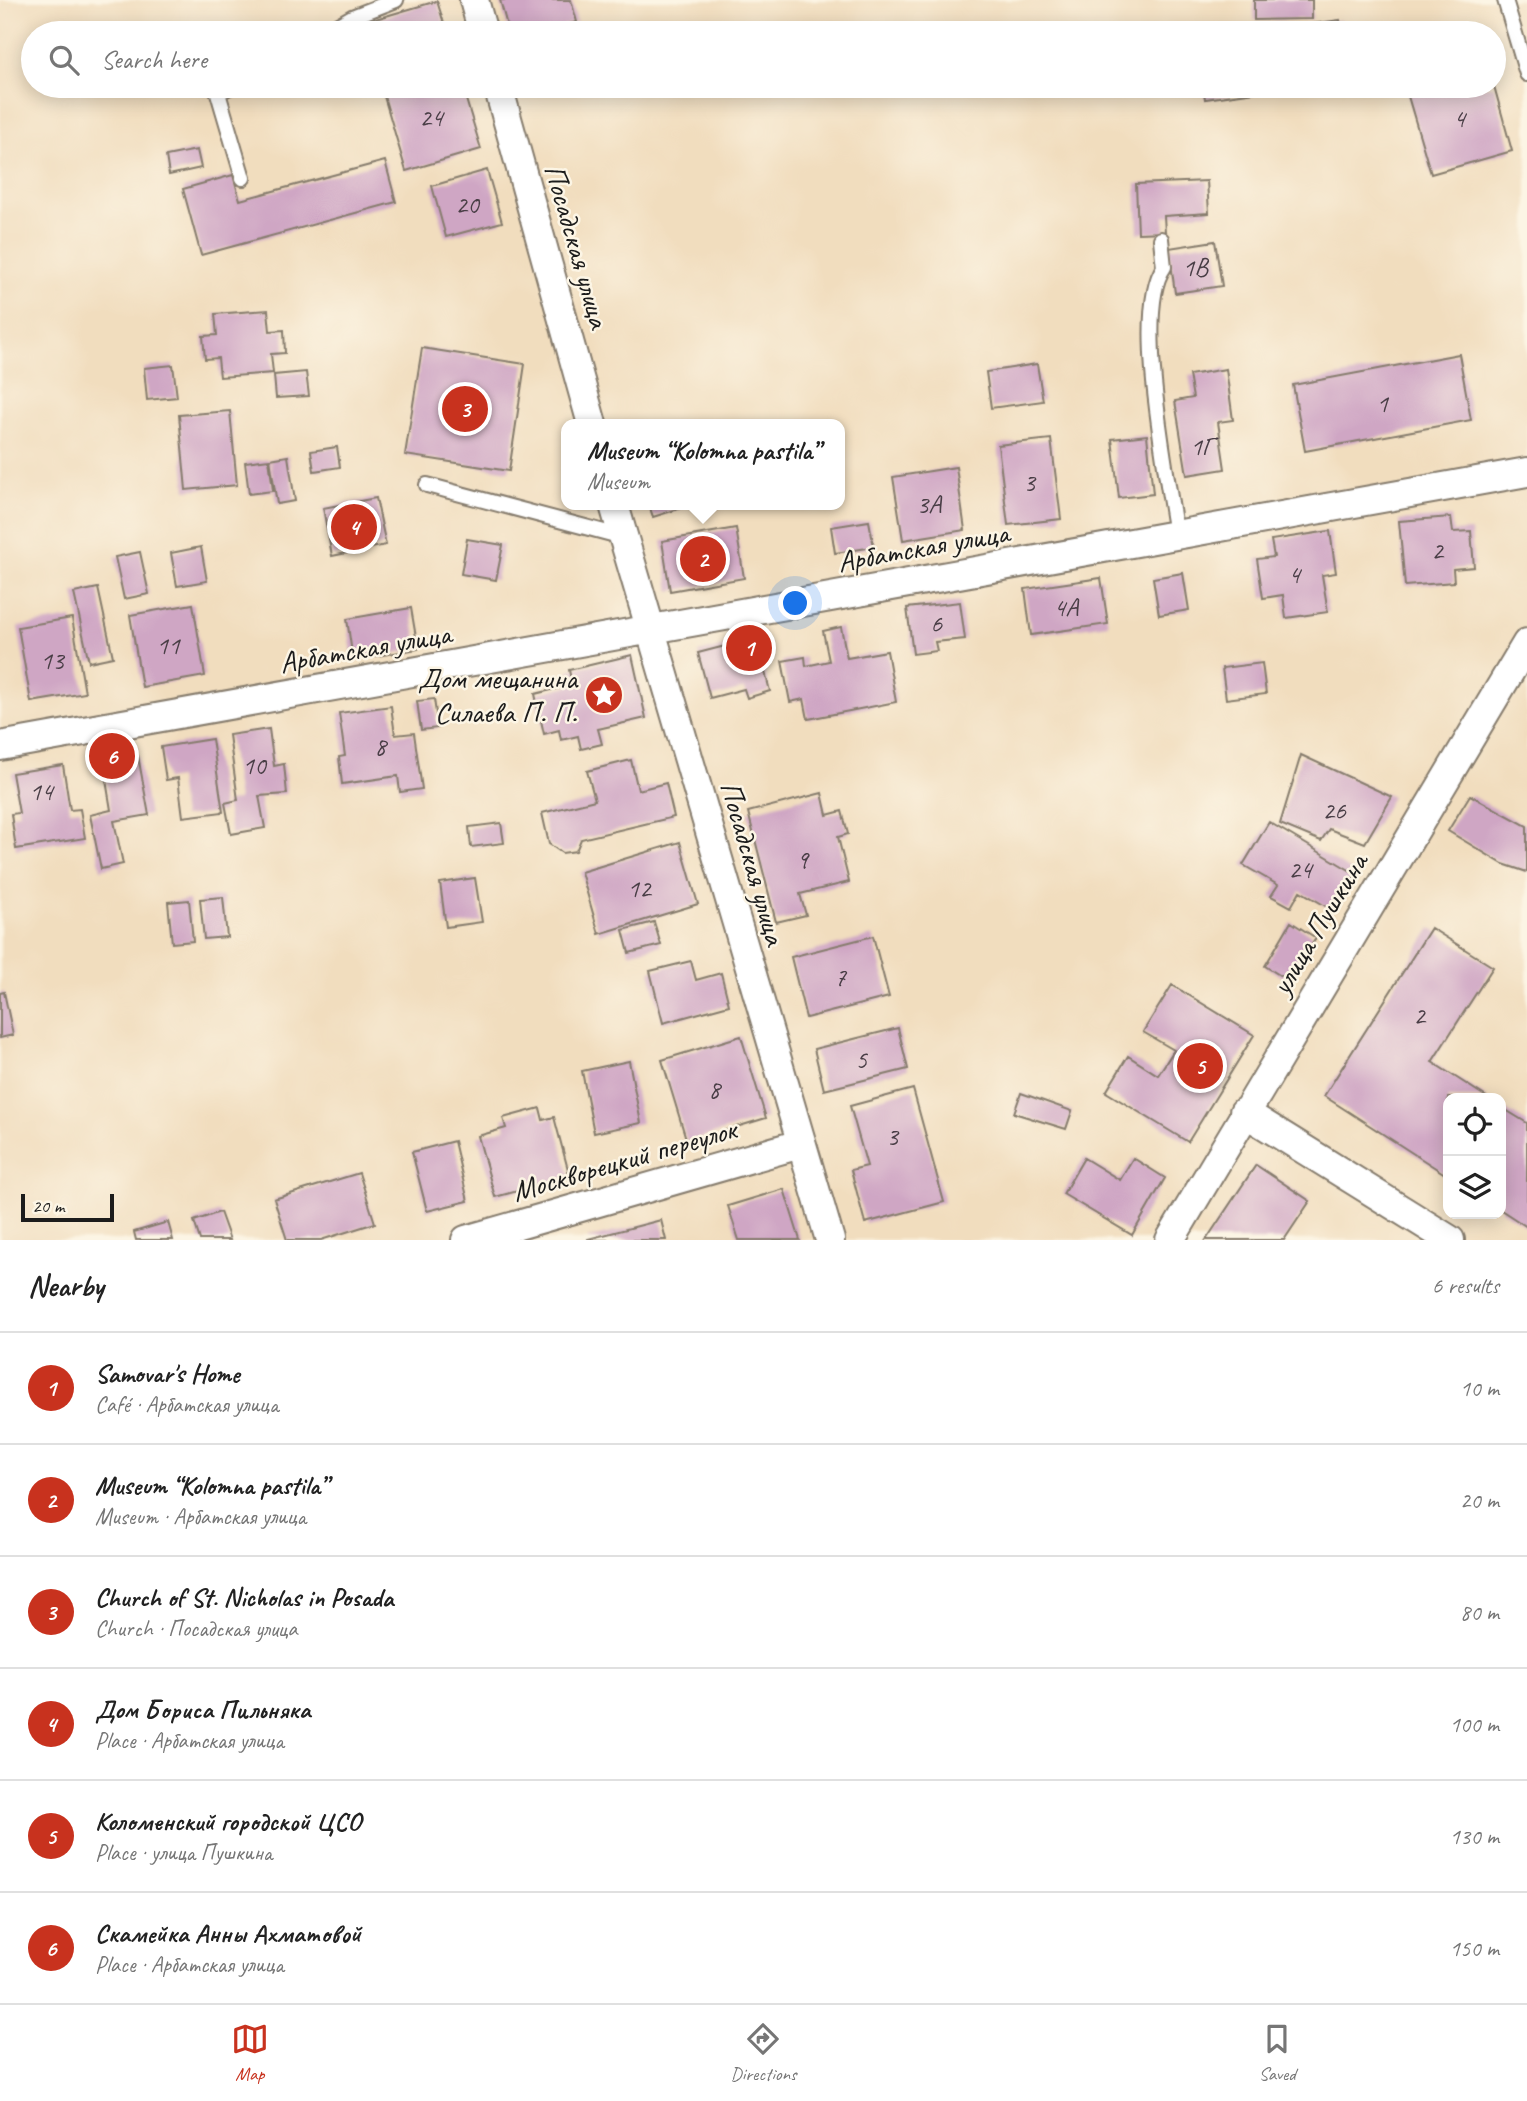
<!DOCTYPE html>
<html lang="en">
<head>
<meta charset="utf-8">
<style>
	body { margin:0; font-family:Caveat,sans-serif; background:#f6f6f6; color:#222 }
	.controls { position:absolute; right:21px; bottom:21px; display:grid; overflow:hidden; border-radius:14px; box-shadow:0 4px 18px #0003 }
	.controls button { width:63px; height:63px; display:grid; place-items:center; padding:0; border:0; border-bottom:2px solid #e0e0e0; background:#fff; color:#222; font:35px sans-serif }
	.scale { position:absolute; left:21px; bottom:18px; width:93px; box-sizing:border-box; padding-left:7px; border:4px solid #1c1c1c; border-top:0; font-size:19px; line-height:24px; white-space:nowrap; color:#1c1c1c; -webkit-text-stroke:5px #fcf5e5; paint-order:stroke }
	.you { position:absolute; left:796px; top:604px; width:24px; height:24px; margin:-18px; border:5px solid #fff; border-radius:50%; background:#1a73e8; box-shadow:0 0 0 10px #1a73e833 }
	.badge { display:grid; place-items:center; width:46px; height:46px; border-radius:50%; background:#c8321e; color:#fff; font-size:23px; font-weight:700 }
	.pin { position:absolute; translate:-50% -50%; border:4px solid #fff; box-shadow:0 2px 7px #0006 }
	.popup { position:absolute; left:561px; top:419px; width:284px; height:91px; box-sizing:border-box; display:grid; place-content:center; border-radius:14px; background:#fff; filter:drop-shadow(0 2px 5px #0005); font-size:23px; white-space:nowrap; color:#767676 }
	.popup b { font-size:26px; color:#222 }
	.popup::after { content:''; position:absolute; left:50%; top:100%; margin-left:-14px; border:14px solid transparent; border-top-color:#fff }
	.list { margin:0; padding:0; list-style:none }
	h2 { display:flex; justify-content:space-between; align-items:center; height:91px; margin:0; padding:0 28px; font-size:30px }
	h2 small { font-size:23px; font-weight:400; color:#767676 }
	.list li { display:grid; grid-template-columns:46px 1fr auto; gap:21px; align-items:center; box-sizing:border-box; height:112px; padding:0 28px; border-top:2px solid #e0e0e0 }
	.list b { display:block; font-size:26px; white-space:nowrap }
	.list p { margin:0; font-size:23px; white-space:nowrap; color:#767676 }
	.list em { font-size:23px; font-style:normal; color:#767676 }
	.icon { flex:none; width:38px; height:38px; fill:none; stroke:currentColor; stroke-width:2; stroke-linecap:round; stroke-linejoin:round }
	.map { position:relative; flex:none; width:1527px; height:1240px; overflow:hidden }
	.search { position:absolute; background:#fff; box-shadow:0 4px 18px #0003; left:21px; right:21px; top:21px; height:77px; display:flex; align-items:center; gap:18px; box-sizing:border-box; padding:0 24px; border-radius:38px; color:#767676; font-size:26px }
	.sheet { height:763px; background:#fff }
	nav { display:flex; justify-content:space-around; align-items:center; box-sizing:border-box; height:98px; border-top:2px solid #e0e0e0; background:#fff; font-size:19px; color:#767676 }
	nav a { display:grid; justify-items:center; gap:4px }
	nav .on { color:#c8321e }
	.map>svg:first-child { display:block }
</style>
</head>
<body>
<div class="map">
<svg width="1527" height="1240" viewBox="0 0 1527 1240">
	<rect width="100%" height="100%" fill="#fcf5e5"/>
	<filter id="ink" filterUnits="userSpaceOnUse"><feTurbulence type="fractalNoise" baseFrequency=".0143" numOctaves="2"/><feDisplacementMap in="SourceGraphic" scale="14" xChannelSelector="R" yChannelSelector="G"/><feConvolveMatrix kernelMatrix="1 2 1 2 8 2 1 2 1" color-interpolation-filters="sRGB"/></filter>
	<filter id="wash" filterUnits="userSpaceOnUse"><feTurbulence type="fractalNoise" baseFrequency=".00686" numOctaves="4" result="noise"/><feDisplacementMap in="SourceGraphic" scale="28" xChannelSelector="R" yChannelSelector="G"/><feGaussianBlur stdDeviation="1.57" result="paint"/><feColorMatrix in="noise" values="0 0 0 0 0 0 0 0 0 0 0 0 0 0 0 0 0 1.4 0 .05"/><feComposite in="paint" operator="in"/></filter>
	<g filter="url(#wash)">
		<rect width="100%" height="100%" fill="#f1ddbe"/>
		<g id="blocks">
			<path fill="#cfa6c4" d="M500 0H571L577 22 536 33H509Z
				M1254 0H1312V19L1254 20Z
				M437 1 447 33H365L362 23Z
				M1340 20 1342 33H1259V32Z
				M257 25 259 33H234L233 31Z
				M381 86H462L481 149 406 171Z
				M1203 86H1291V87L1205 99Z
				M1405 86H1494L1512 151 1431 174Z
				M197 150 201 168 169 175 166 156Z
				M385 161 396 202 201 255 183 189 233 175 240 200Z
				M487 170 502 222 446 237 432 186Z
				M1207 181 1209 213 1164 216 1165 232 1138 233 1136 184Z
				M1215 241 1222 286 1175 293 1169 248Z
				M268 310 270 331 284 330 285 353 271 354 273 373 220 377 218 358 205 359 203 336 217 335 215 314Z
				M422 348 525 364 509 471 405 455Z
				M1459 354 1471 420 1305 451 1293 385Z
				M1037 364 1043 401 991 408 986 372Z
				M173 365 177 397 147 400 144 368Z
				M1226 369 1233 420 1218 422 1225 469 1187 475 1175 401 1193 398 1189 375Z
				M306 372 309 396 276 398 274 375Z
				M230 411 237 485 186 490 179 415Z
				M1147 435 1153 494 1119 498 1112 439Z
				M1051 439 1061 519 1008 525 998 445Z
				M337 447 340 467 314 471 311 451Z
				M288 456 295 501 277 504 270 459Z
				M269 459 273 491 249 494 245 462Z
				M956 467 965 530 903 540 893 477Z
				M376 498 386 545 332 556 323 508Z
				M649 505H691L653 517Z
				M1451 517 1453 532 1471 531 1474 567 1453 569 1454 582 1405 586 1399 521Z
				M869 521 874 547 835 553 831 527Z
				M736 528 744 578 670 591 662 541Z
				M1330 531 1336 573 1322 575 1328 612 1286 618 1283 595 1263 598 1257 559 1274 557 1271 540Z
				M467 539 503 545 496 580 461 574Z
				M201 547 207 581 177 586 171 553Z
				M140 552 149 594 124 599 115 557Z
				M1183 573 1189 610 1159 615 1153 578Z
				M1101 578 1108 624 1031 635 1025 589Z
				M98 588 113 657 89 662 74 593Z
				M960 602 965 639 935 642 937 651 913 654 907 608Z
				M193 604 205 676 142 687 130 615Z
				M411 608 418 649 353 660 347 619Z
				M72 618 85 693 31 702 18 627Z
				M841 627 847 658 887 651 896 702 808 719 804 699 790 702 782 661 805 657 806 666 829 661 823 631Z
				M756 638 770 691 747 698 744 689 710 698 698 653Z
				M632 655 646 718 598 729 602 744 581 749 578 736 561 740 559 730 544 734 535 694 572 685 569 670Z
				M1262 663 1266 694 1226 699 1222 668Z
				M434 699 438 728 421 730 417 701Z
				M391 706 395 735 414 733 422 789 400 792 398 776 342 784 339 757 345 756 339 713Z
				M269 729 274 766 284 764 287 794 259 796 265 828 231 834 225 803 238 800 229 735Z
				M212 739 223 812 183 817 178 778 166 780 161 747Z
				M1301 755 1392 797 1365 843 1329 829 1321 841 1280 824Z
				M138 756 149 815 114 821 123 864 101 869 90 815 111 810 103 762Z
				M631 760 638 790 666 783 674 817 581 839 576 851 562 853 549 844 542 813 595 800 587 771Z
				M63 765 70 810 80 809 85 838 16 849 11 814 19 813 12 773Z
				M822 793 827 815 842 811 848 834 838 837 849 882 800 894 806 915 776 922 748 812Z
				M1470 795 1527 826V872L1503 864 1448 831Z
				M1269 822 1356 874 1334 911 1300 891 1291 907 1271 896 1278 885 1243 865Z
				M501 823 504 843 471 847 469 827Z
				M680 842 698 904 599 934 581 872Z
				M475 878 482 922 446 927 440 883Z
				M223 897 227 937 204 939 200 899Z
				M189 900 193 941 172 943 168 902Z
				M654 922 661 945 629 953 623 930Z
				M1291 922 1316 938 1289 981 1265 966Z
				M1431 928 1493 967 1432 1062 1488 1098H1448V1176L1324 1096Z
				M873 936 889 997 806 1018 791 957Z
				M691 961 696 980 721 973 729 1005 663 1023 650 971Z
				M1172 985 1254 1035 1188 1142 1106 1092 1128 1056 1158 1075 1174 1050 1143 1032Z
				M4 992 13 1035 0 1038V993Z
				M898 1028 908 1069 824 1090 814 1049Z
				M741 1036 766 1118 687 1142 662 1060Z
				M629 1061 641 1123 594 1133 582 1071Z
				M913 1089 944 1202 865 1223 851 1170 867 1166 850 1106Z
				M1021 1093 1072 1111 1066 1129 1014 1113Z
				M1501 1107 1527 1123V1227L1501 1210Z
				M540 1108 543 1120 554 1117 570 1177 495 1197 478 1136 506 1128 503 1118Z
				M454 1141 468 1201 427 1211 412 1152Z
				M1084 1158 1120 1180 1133 1158 1165 1178 1132 1235 1063 1194Z
				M1256 1165 1310 1201 1284 1240H1206Z
				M359 1173 375 1223 321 1240H287L274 1199Z
				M784 1189 800 1240H739L728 1206Z
				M220 1212 230 1240H200L194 1221Z
				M661 1220 666 1240H588V1239Z
				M168 1222 173 1240H136L134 1232Z"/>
		</g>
	</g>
	<g filter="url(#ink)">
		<use href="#blocks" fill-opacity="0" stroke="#867c6d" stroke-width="2"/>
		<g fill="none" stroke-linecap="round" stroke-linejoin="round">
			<defs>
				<path id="lane" d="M1505 0 1527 74
					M324 33 352 17 396 0
					M231 86 218 93 243 178
					M1161 239 1164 267C1133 310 1168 478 1176 535
					M427 485 623 537"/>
				<path id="street" d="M474 0 483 33
					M498 86 592 424
					M614 505 830 1240
					M0 746 1527 472
					M1244 1112 1450 1240
					M466 1240 800 1144
					M1170 1240 1527 643"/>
			</defs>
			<use href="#lane" stroke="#867c6d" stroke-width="18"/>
			<use href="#street" stroke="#867c6d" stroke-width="32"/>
			<use href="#lane" stroke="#fff" stroke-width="14"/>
			<use href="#street" stroke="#fff" stroke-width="28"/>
		</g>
	</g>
	<defs>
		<symbol id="sight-disc" viewBox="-11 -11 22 22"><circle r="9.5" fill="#c8321e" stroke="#fcf5e5"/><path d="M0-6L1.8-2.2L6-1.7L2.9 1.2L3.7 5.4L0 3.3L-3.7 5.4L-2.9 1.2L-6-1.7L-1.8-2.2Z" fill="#fff"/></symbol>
	</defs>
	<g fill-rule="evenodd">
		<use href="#sight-disc" x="582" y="673" width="44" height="44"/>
	</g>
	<g text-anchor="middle" stroke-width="5" stroke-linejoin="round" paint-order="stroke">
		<g font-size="26" fill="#493e46">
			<text x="431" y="126">24</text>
			<text x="1459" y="127">4</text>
			<text x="467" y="213">20</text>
			<text x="1195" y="276">1В</text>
			<text x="1382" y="412">1</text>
			<text x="1202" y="455">1Г</text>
			<text x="1029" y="491">3</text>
			<text x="929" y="513">3А</text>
			<text x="1437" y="559">2</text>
			<text x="1294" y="583">4</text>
			<text x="1066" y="616">4А</text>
			<text x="936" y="632">6</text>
			<text x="168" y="654">11</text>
			<text x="52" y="669">13</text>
			<text x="380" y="755">8</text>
			<text x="254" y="774">10</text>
			<text x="41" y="800">14</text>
			<text x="1334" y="819">26</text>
			<text x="802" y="868">9</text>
			<text x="1300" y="878">24</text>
			<text x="639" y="897">12</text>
			<text x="840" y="986">7</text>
			<text x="1419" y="1024">2</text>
			<text x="861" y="1068">5</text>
			<text x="714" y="1098">8</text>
			<text x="892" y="1145">3</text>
		</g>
		<g font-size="30" fill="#1c1c1c" stroke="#fcf5e5">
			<text transform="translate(577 246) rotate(74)" y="10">Посадская улица</text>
			<text transform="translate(923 547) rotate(-10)" y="10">Арбатская улица</text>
			<text transform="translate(365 648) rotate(-10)" y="10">Арбатская улица</text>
			<text transform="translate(753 863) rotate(74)" y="10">Посадская улица</text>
			<text transform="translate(1319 924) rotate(-59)" y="10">улица Пушкина</text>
			<text transform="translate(624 1160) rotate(-16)" y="10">Москворецкий переулок</text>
		</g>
		<g font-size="30" fill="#1c1c1c" stroke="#fcf5e5" text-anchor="end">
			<text x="577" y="688">Дом мещанина<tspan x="577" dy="34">Силаева П. П.</tspan></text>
		</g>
	</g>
</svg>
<div class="controls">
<button><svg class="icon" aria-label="locate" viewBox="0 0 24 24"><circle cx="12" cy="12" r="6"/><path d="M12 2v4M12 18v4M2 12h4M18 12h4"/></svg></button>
<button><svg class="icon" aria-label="layers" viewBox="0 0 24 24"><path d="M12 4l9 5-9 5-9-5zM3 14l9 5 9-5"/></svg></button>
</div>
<div class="scale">20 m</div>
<div class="you"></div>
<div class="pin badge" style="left:749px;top:648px">1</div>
<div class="pin badge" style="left:703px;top:559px">2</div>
<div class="popup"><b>Museum “Kolomna pastila”</b>Museum</div>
<div class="pin badge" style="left:465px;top:409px">3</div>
<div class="pin badge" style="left:354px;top:527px">4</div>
<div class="pin badge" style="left:1200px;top:1066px">5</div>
<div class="pin badge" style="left:112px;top:756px">6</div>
<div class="search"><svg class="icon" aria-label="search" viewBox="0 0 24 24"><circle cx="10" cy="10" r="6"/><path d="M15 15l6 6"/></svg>Search here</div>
</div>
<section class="sheet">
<h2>Nearby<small>6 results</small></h2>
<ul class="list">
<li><span class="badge">1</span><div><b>Samovar's Home</b><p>Café · Арбатская улица</p></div><em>10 m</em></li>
<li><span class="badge">2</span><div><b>Museum “Kolomna pastila”</b><p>Museum · Арбатская улица</p></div><em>20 m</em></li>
<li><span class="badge">3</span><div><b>Church of St. Nicholas in Posada</b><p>Church · Посадская улица</p></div><em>80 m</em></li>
<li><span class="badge">4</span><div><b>Дом Бориса Пильняка</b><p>Place · Арбатская улица</p></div><em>100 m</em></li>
<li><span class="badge">5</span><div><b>Коломенский городской ЦСО</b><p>Place · улица Пушкина</p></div><em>130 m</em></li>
<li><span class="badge">6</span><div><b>Скамейка Анны Ахматовой</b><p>Place · Арбатская улица</p></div><em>150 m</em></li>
</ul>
</section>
<nav>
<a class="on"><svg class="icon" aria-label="map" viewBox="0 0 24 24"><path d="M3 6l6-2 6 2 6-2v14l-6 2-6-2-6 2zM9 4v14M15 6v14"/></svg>Map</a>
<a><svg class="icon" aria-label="directions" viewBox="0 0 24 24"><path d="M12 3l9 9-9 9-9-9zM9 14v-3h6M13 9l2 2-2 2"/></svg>Directions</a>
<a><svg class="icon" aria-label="saved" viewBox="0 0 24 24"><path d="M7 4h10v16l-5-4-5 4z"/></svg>Saved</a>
</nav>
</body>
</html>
